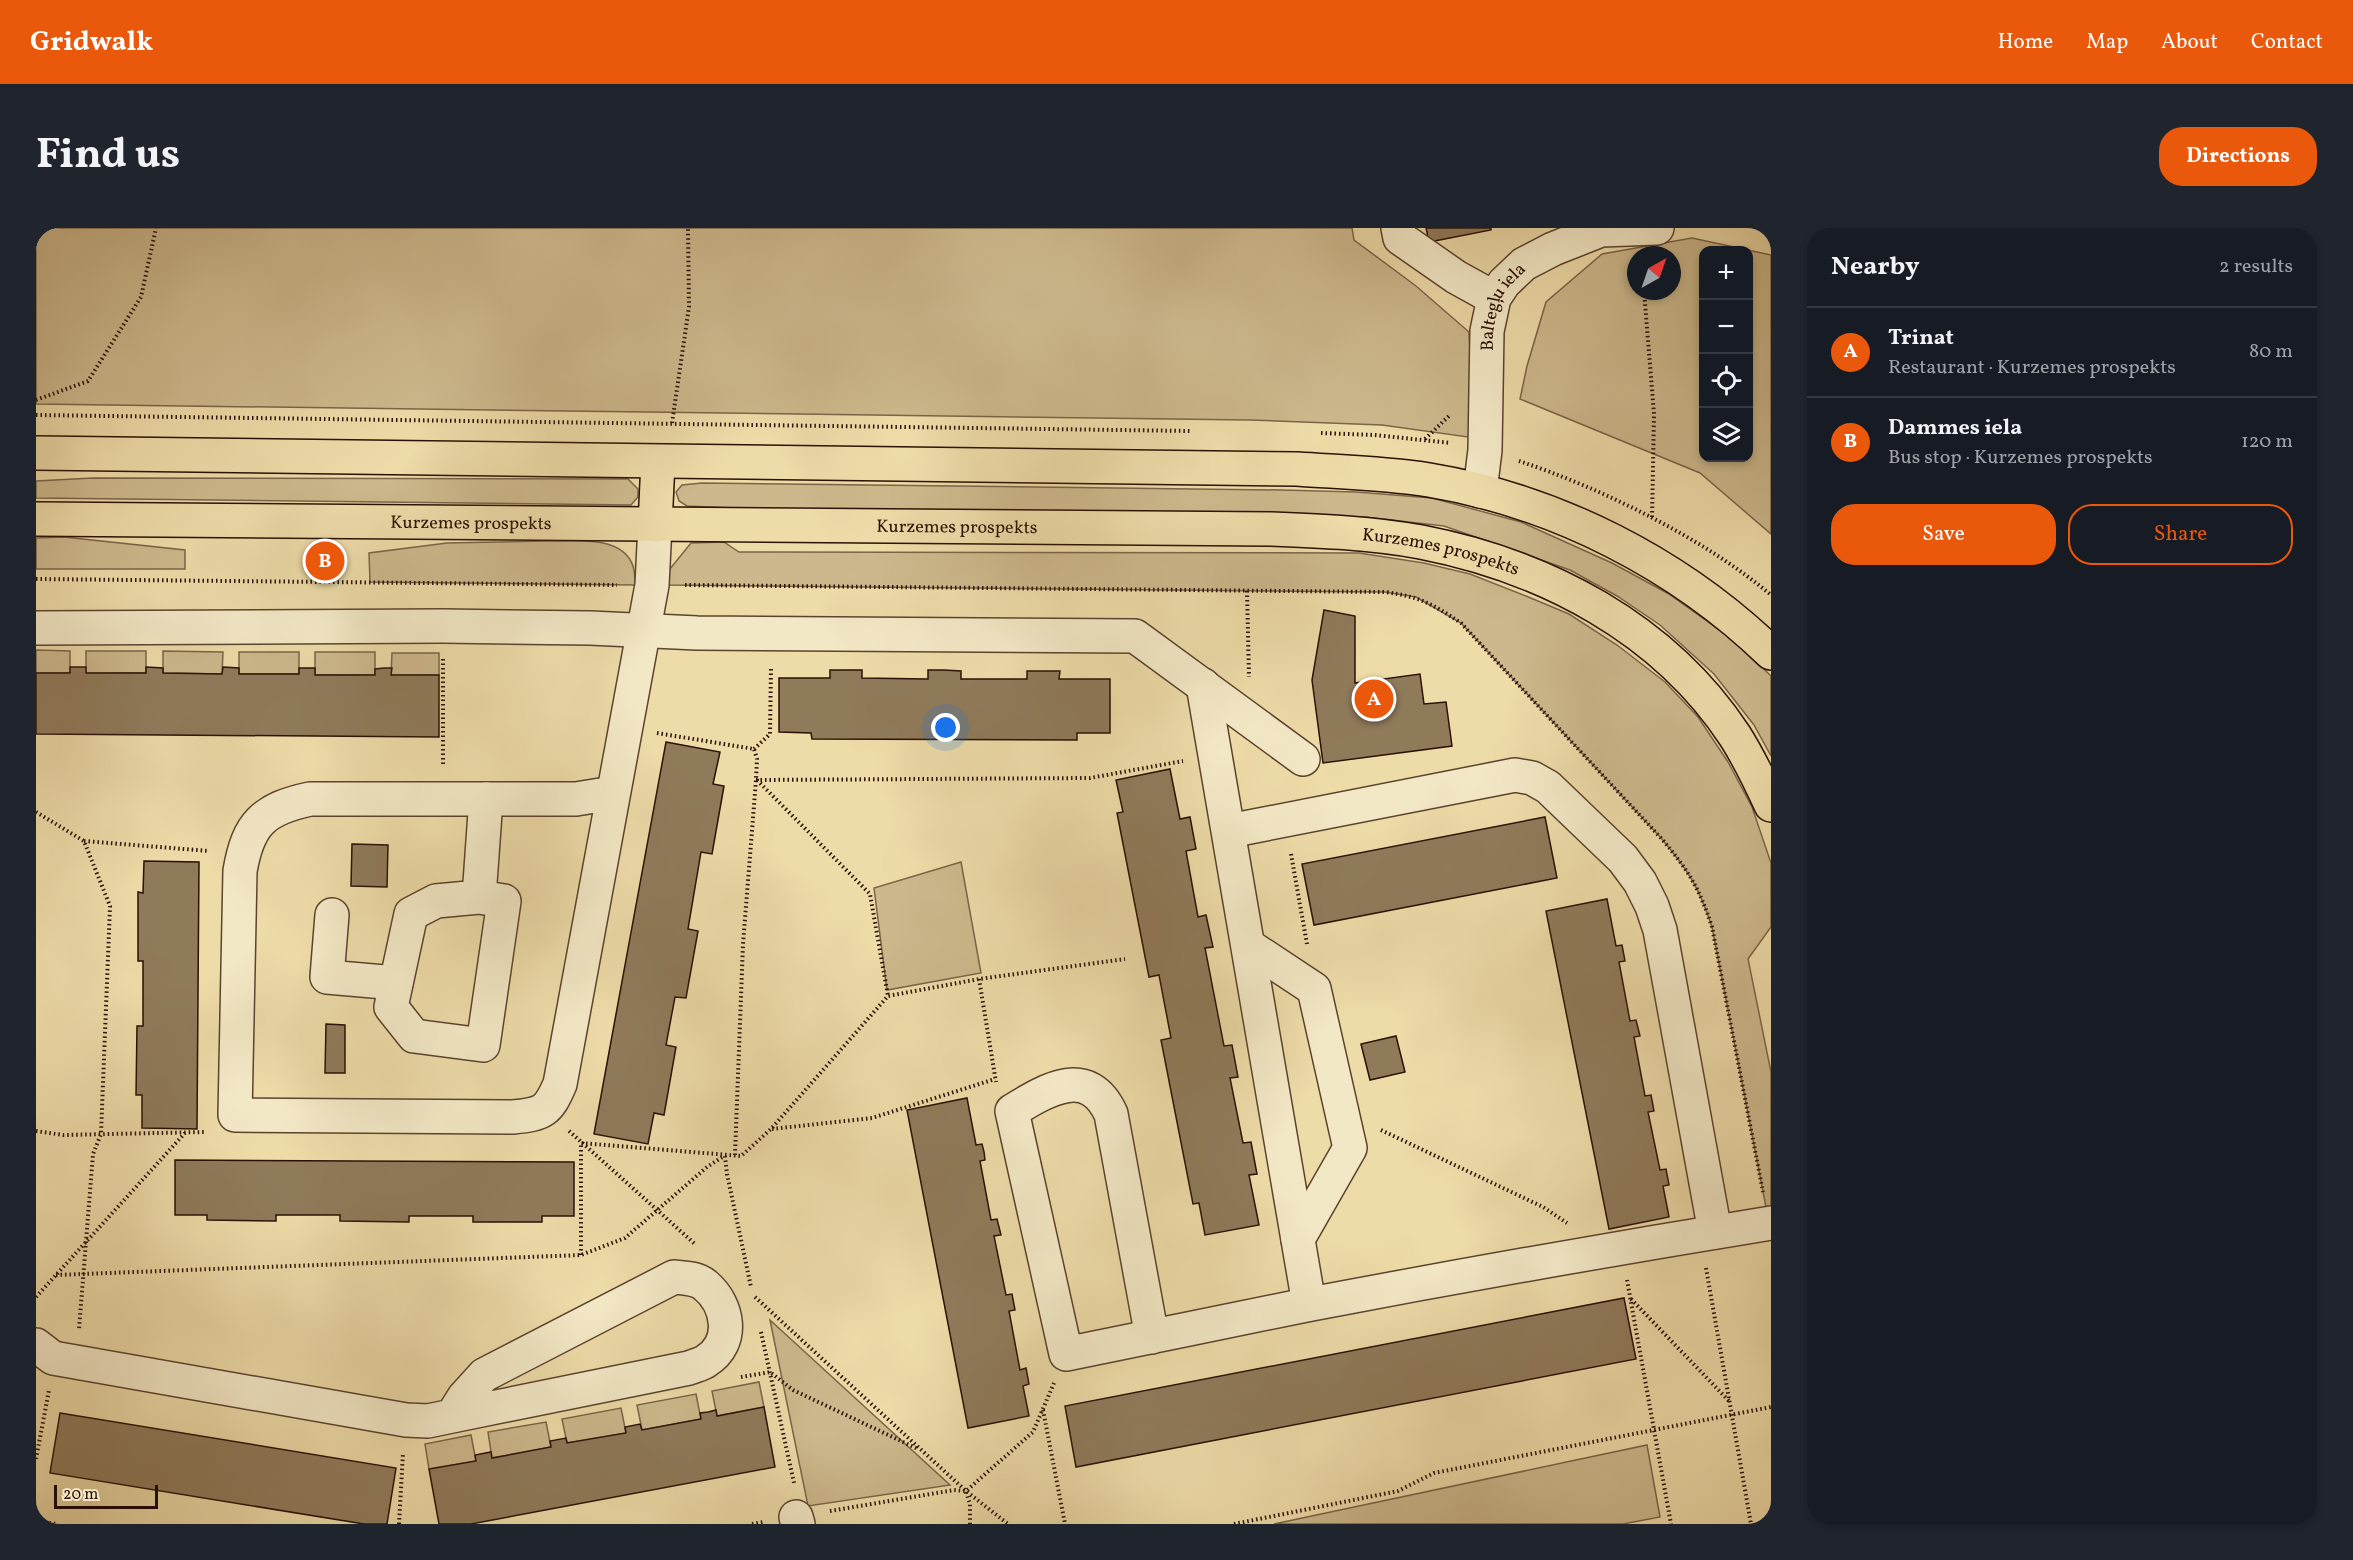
<!DOCTYPE html>
<html lang="en">
<head>
<meta charset="utf-8">
<style>
	body { margin:0; font-family:Vollkorn,serif; background:#20242c; color:#f1f3f6 }
	.controls { position:absolute; right:18px; top:18px; display:grid; overflow:hidden; border-radius:12px; box-shadow:0 3px 9px #0003 }
	.controls button { width:54px; height:54px; display:grid; place-items:center; padding:0; border:0; border-bottom:2px solid #363941; background:#171b24; color:#f1f3f6; font:30px sans-serif }
	.compass { position:absolute; left:1591px; top:18px; width:54px; height:54px; border-radius:50%; background:#171b24; box-shadow:0 3px 9px #0003; rotate:40deg }
	.scale { position:absolute; left:18px; bottom:15px; width:104px; box-sizing:border-box; padding-left:6px; border:3px solid #2a1005; border-top:0; font-size:16px; line-height:21px; white-space:nowrap; color:#2a1005; -webkit-text-stroke:4px #f3e8c6; paint-order:stroke }
	.you { position:absolute; left:910px; top:500px; width:21px; height:21px; margin:-15px; border:4px solid #fff; border-radius:50%; background:#1a73e8; box-shadow:0 0 0 9px #1a73e833 }
	.badge { display:grid; place-items:center; width:39px; height:39px; border-radius:50%; background:#ea580c; color:#fff; font-size:20px; font-weight:700 }
	.pin { position:absolute; translate:-50% -50%; border:3px solid #fff; box-shadow:0 2px 6px #0006 }
	.list { margin:0; padding:0; list-style:none }
	h2 { display:flex; justify-content:space-between; align-items:center; height:78px; margin:0; padding:0 24px; font-size:26px }
	h2 small { font-size:20px; font-weight:400; color:#9ea1a6 }
	.list li { display:grid; grid-template-columns:39px 1fr auto; gap:18px; align-items:center; box-sizing:border-box; height:90px; padding:0 24px; border-top:2px solid #363941 }
	.list b { display:block; font-size:22px; white-space:nowrap }
	.list p { margin:0; font-size:20px; white-space:nowrap; color:#9ea1a6 }
	.list em { font-size:20px; font-style:normal; color:#9ea1a6 }
	.actions { display:flex; gap:12px; padding:18px 24px }
	.actions a { flex:1; padding:14px 0; border:2px solid #ea580c; border-radius:24px; text-align:center; font-size:21px; color:#ea580c }
	.actions .main { background:#ea580c; color:#fff }
	.icon { flex:none; width:33px; height:33px; fill:none; stroke:currentColor; stroke-width:2; stroke-linecap:round; stroke-linejoin:round }
	.map { position:relative; flex:none; width:1735px; height:1296px; overflow:hidden; border-radius:24px }
	header { display:flex; align-items:center; gap:36px; box-sizing:border-box; height:84px; padding:0 30px; background:#ea580c; color:#fff }
	header strong { font-size:28px }
	nav { display:flex; gap:33px; margin-inline-start:auto; font-size:21px }
	.intro { display:flex; align-items:center; justify-content:space-between; box-sizing:border-box; height:144px; padding:0 36px }
	h1 { margin:0; font-size:42px }
	.button { padding:15px 27px; border-radius:24px; background:#ea580c; color:#fff; font-size:21px; font-weight:700 }
	main { display:flex; gap:36px; padding:0 36px }
	aside { flex:1; background:#171b24; border-radius:24px; box-shadow:0 3px 9px #0003 }
	.map>svg:first-child { display:block }
</style>
</head>
<body>
<header>
<strong>Gridwalk</strong>
<nav><a>Home</a><a>Map</a><a>About</a><a>Contact</a></nav>
</header>
<div class="intro"><h1>Find us</h1><a class="button">Directions</a></div>
<main>
<div class="map">
<svg width="1735" height="1296" viewBox="0 0 1735 1296">
	<rect width="100%" height="100%" fill="#eddba8"/>
	<filter id="stains"><feTurbulence type="fractalNoise" baseFrequency=".00333" numOctaves="4"/><feColorMatrix values="0 0 0 0 .2 0 0 0 0 .09 0 0 0 0 .02 0 0 0 .5 -.17"/></filter>
	<radialGradient id="worn" r=".72"><stop offset=".6" stop-color="#630" stop-opacity="0"/><stop offset="1" stop-color="#630" stop-opacity=".3"/></radialGradient>
	<path fill="#ccb88c" stroke="#7b6448" stroke-width="1.5" fill-rule="evenodd" d="M0 0H1316L1318 12 1380 58 1433 104 1439 210 1346 197 1214 192 0 176Z
		M1656 10 1735 27V306L1664 245 1484 171 1491 138 1510 74 1566 26ZM1668 22H1712V230H1668ZM1600 27H1636V63H1600Z
		M57 250 592 251 602 261V269L595 277 0 270V253Z
		M666 255 1245 262 1320 264 1396 270 1485 294 1576 335 1633 366 1700 414 1735 448V528L1718 497 1678 446 1624 397 1581 368 1534 342 1408 298 1329 289 698 280 651 278 643 273 640 264 646 257Z
		M28 309 149 322V341H0V310Z
		M512 313C539 314 586 306 597 338 599 344 599 351 599 357L334 354 333 325 411 315Z
		M688 314 703 324 1323 325 1388 335 1434 346 1490 368 1533 386 1581 417 1629 454 1662 489 1692 534 1716 579 1735 635V699L1712 731 1735 844V978L1730 979 1676 699C1663 659 1652 642 1625 610L1425 395 1380 369 1349 364 629 357V347L655 315Z
		M0 422 34 423V445H0Z
		M50 423H110V445H50Z
		M127 423 187 424 186 446 127 445Z
		M203 424H263V446H203Z
		M279 424H339V447H279Z
		M356 425H403V447H355Z
		M925 634 945 745 851 762 838 660Z
		M734 1092 914 1257 772 1278Z
		M723 1154 728 1179 681 1188 676 1163Z
		M660 1166 665 1191 606 1202 601 1177Z
		M585 1180 590 1205 531 1215 526 1191Z
		M510 1194 515 1219 456 1230 452 1204Z
		M435 1207 440 1233 393 1241 389 1216Z
		M1611 1217 1624 1289 1587 1296H1238Z"/>
	<path fill="#8f7a5a" stroke="#2a1005" stroke-width="1.5" d="M1390 0H1455V2L1393 14Z
		M1288 382 1319 388V455L1384 446 1388 476 1410 474 1416 518 1287 535 1276 452Z
		M34 439H50V445H110V439L127 440V445L186 446 187 439 203 440V446H263V440H279V447H339V441L348 440H356L355 447H403V509L0 506V445H34Z
		M794 442H826V450L892 451V442H908L925 443V451H991V443H1024L1023 451H1074V505H1041V512L776 511 775 505 743 504V450H794Z
		M630 514 684 524 677 556 688 558 676 626 665 624 652 701 662 703 650 770 639 769 630 817 640 819 628 887 618 885 612 916 558 906Z
		M1134 541 1144 591 1154 589 1160 621 1150 623 1162 689 1170 687 1177 719 1169 720 1188 818 1196 817 1202 849 1194 850 1207 915 1215 914 1221 946 1213 947 1223 997 1169 1007 1163 975 1157 976 1125 812 1135 810 1123 747 1113 749 1081 585 1087 584 1080 552Z
		M1509 589 1521 650 1278 697 1266 636Z
		M316 616 352 617 351 659 315 658Z
		M108 633 163 634 161 901 106 900V867H100L101 798H107V733H102V664L107 665Z
		M1571 671 1580 718 1586 717 1589 733 1583 734 1594 793 1600 792 1604 808 1598 809 1609 868 1615 867 1618 883 1612 884 1624 942 1630 941 1633 957 1627 958 1633 989 1573 1001 1510 683Z
		M290 796 309 797V845H289Z
		M1360 808 1369 844 1334 852 1325 816Z
		M931 870 940 917 946 916 948 924 949 932 944 933 955 992 961 991 965 1007 958 1008 970 1067 976 1066 979 1082 973 1083 984 1142 990 1140 993 1156 987 1158 993 1188 932 1200 871 882Z
		M139 932 538 934V988H506V994H437V988H373V994L304 993V987H240V993L171 992V987H139Z
		M1588 1070 1600 1131 1040 1239 1029 1178Z
		M728 1179 739 1239 435 1296H403L393 1241 440 1233 439 1227 455 1224 456 1230 515 1219 514 1213 530 1210 531 1215 590 1205 589 1199 604 1196 606 1202 665 1191 664 1185 672 1184 680 1182 681 1188Z
		M24 1185 360 1240 351 1296H328L14 1245Z"/>
	<g fill="none" stroke-linecap="round" stroke-linejoin="round">
		<defs>
			<g id="minor">
				<path d="M1362 0 1364 10 1420 49 1458 70"/>
				<path id="s1" d="M1444 263 1449 222 1451 103 1458 70 1468 55 1488 36 1517 21 1565 2 1621 0"/>
				<path d="M0 400 407 398 554 400 661 405 1099 408 1267 531"/>
				<path d="M1167 457 1273 1076"/>
				<path d="M577 565 540 571H274C227 581 212 596 204 643L199 887 477 889C507 886 512 884 524 856L616 357 619 297"/>
				<path d="M1193 603 1479 547 1496 550 1512 559 1587 631 1604 654 1616 678 1624 702 1679 1004"/>
				<path d="M443 669 400 673 375 686 355 779 378 808 447 817 468 673 443 669 450 571"/>
				<path d="M296 687 291 749 360 755"/>
				<path d="M1213 718 1278 761 1314 920 1262 1011"/>
				<path d="M1116 1109 1075 886C1052 835 1009 863 976 883L1030 1126C1112 1110 1193 1092 1275 1076 1428 1047 1581 1020 1735 995"/>
				<path d="M0 1117 17 1130 370 1192 392 1193 416 1188 653 1140C658 1138 666 1136 670 1133 699 1115 693 1077 669 1057 660 1050 649 1050 638 1049L448 1147 428 1169 416 1188"/>
				<path d="M760 1289 762 1296"/>
			</g>
			<g id="major">
				<path d="M0 225 1261 241C1305 244 1349 245 1393 252 1520 273 1643 336 1735 425"/>
				<path id="s2" d="M0 291 1235 301C1286 303 1336 305 1385 314 1509 338 1628 400 1699 508 1713 530 1724 553 1735 577"/>
				<path d="M619 297 622 234"/>
			</g>
		</defs>
		<use href="#minor" stroke="#5b432e" stroke-width="36"/>
		<use href="#major" stroke="#2a1005" stroke-width="36"/>
		<path stroke="#2a1005" stroke-width="4" stroke-dasharray="1.5 3" stroke-linecap="butt" d="M1608 63 1618 186 1616 291
			M0 172 52 153 105 69 120 0
			M0 187 1154 203
			M636 195 653 79 652 0
			M1285 205 1339 207 1415 215
			M1389 211 1414 187
			M1483 233C1565 260 1669 311 1735 367
			M0 351 581 357
			M649 357 1349 364C1384 369 1395 375 1425 395L1625 610C1652 642 1663 659 1676 699L1727 964
			M1211 363 1213 449
			M407 431V537
			M621 505 718 521
			M718 521 734 506 735 439
			M720 552 1054 550 1147 533
			M721 552 834 666 852 768
			M0 584 48 613 74 678 65 906 57 926 43 1101
			M48 613 173 623
			M1255 626 1271 716
			M943 751 960 854
			M736 901 836 890 959 851
			M1345 902 1507 979 1531 995
			M0 903 27 907 170 904
			M533 903 659 1016
			M699 927 707 716 720 552 721 531 718 521
			M689 928 691 946 715 1059
			M545 1027V915L705 928 735 901 852 768 943 751 1089 731
			M1670 1040 1715 1296
			M20 1047 545 1027 589 1010 671 939 688 928
			M1591 1052 1635 1296
			M0 1069 149 905
			M719 1069 930 1263 972 1296
			M1595 1071 1694 1174
			M725 1104 758 1255
			M705 1149 734 1144 757 1162 882 1221
			M1007 1182 1029 1296
			M0 1231 13 1162
			M930 1264 934 1276V1296
			M794 1283 918 1262 930 1263 997 1204 1018 1155
			M0 1292 20 1296
			M363 1296 367 1225
			M716 1296 727 1294
			M1198 1296 1362 1263 1398 1245 1735 1179"/>
		<use href="#minor" stroke="#f3e8c6" stroke-width="33"/>
		<use href="#major" stroke="#eddba8" stroke-width="33"/>
	</g>
	<g text-anchor="middle" stroke-width="5" stroke-linejoin="round" paint-order="stroke">
		<g font-size="18" fill="#2a1005" stroke="#f3e8c6">
			<text dy="6" stroke="none"><textPath href="#s1" startOffset="189">Baltegļu iela</textPath></text>
			<text dy="6" stroke="none"><textPath href="#s2" startOffset="435">Kurzemes prospekts</textPath></text>
			<text dy="6" stroke="none"><textPath href="#s2" startOffset="921">Kurzemes prospekts</textPath></text>
			<text dy="6" stroke="none"><textPath href="#s2" startOffset="1407">Kurzemes prospekts</textPath></text>
		</g>
	</g>
	<rect width="100%" height="100%" filter="url(#stains)"/>
	<rect width="100%" height="100%" fill="url(#worn)"/>
</svg>
<div class="controls">
<button>+</button>
<button>−</button>
<button><svg class="icon" aria-label="locate" viewBox="0 0 24 24"><circle cx="12" cy="12" r="6"/><path d="M12 2v4M12 18v4M2 12h4M18 12h4"/></svg></button>
<button><svg class="icon" aria-label="layers" viewBox="0 0 24 24"><path d="M12 4l9 5-9 5-9-5zM3 14l9 5 9-5"/></svg></button>
</div>
<svg class="compass" viewBox="-18 -18 36 36"><path d="M0-13l5 13h-10z" fill="#e53935"/><path d="M0 13l5-13h-10z" fill="#9ea1a6"/></svg>
<div class="scale">20 m</div>
<div class="you"></div>
<div class="pin badge" style="left:1338px;top:471px">A</div>
<div class="pin badge" style="left:289px;top:333px">B</div>
</div>
<aside>
<h2>Nearby<small>2 results</small></h2>
<ul class="list">
<li><span class="badge">A</span><div><b>Trinat</b><p>Restaurant · Kurzemes prospekts</p></div><em>80 m</em></li>
<li><span class="badge">B</span><div><b>Dammes iela</b><p>Bus stop · Kurzemes prospekts</p></div><em>120 m</em></li>
</ul>
<div class="actions"><a class="main">Save</a><a>Share</a></div>
</aside>
</main>
</body>
</html>
